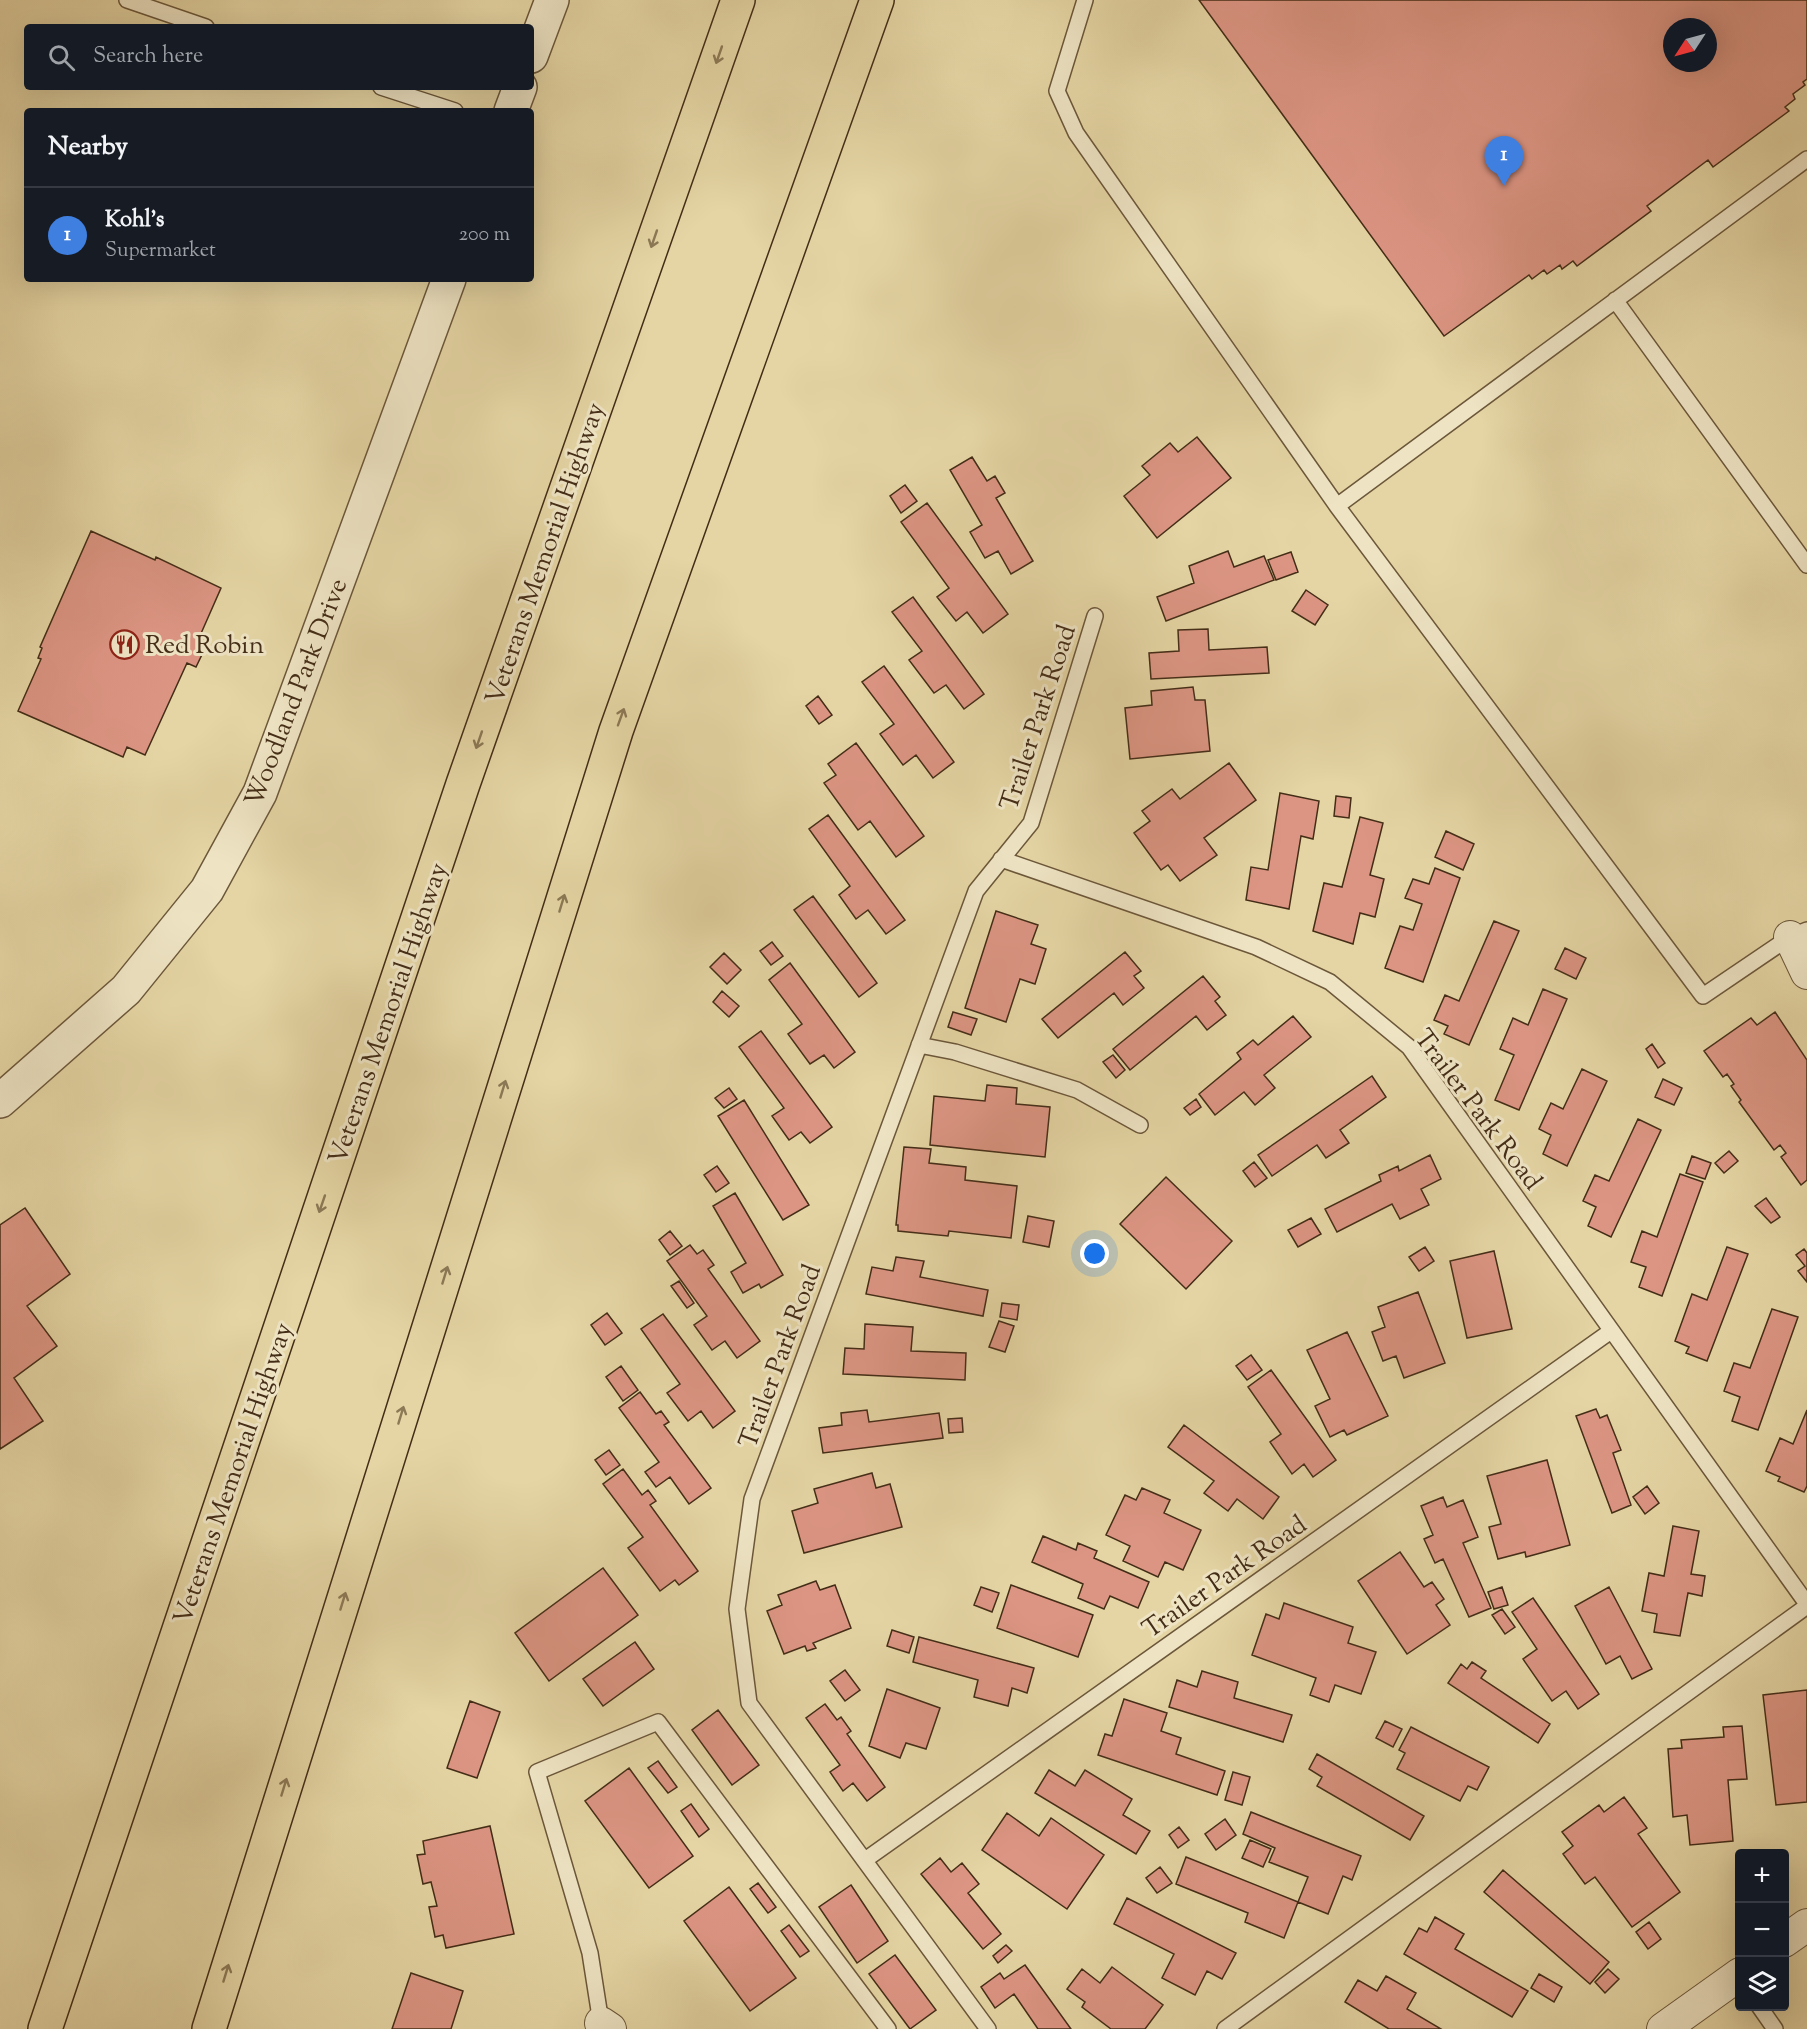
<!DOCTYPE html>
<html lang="en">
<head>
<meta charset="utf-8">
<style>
	body { margin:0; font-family:"Sorts Mill Goudy",serif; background:#242831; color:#f1f3f6 }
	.controls { position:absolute; right:18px; bottom:18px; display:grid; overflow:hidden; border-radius:6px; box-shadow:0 6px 24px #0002 }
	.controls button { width:54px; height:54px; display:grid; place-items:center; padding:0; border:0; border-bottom:2px solid #363941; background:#171b24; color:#f1f3f6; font:30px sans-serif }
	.compass { position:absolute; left:1663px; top:18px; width:54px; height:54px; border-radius:50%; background:#171b24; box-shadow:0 6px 24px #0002; rotate:234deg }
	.you { position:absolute; left:1095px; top:1254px; width:21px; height:21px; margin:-15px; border:4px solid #fff; border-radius:50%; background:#1a73e8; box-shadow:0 0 0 9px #1a73e833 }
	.badge { display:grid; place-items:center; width:39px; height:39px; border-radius:50%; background:#c59692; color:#fff; font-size:20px; font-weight:700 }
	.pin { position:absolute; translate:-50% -50px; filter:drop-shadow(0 2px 3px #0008) }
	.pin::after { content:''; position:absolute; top:32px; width:21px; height:18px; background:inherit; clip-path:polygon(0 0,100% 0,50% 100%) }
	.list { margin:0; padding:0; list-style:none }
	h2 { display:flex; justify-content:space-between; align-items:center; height:78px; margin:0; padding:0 24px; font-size:26px }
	h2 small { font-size:20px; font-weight:400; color:#9ea1a6 }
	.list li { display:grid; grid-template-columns:39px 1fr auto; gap:18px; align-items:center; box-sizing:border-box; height:96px; padding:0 24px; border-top:2px solid #363941 }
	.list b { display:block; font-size:22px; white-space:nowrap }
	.list p { margin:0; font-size:20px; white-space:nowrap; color:#9ea1a6 }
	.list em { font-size:20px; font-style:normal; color:#9ea1a6 }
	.icon { flex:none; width:33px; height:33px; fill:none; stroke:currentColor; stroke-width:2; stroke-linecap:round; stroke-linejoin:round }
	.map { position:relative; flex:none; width:1807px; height:2029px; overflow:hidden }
	.search { position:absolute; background:#171b24; box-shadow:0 6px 24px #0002; left:24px; top:24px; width:510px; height:66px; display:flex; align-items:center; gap:15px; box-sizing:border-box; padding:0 21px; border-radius:6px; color:#9ea1a6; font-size:22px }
	.panel { position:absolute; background:#171b24; box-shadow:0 6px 24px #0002; left:24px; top:108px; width:510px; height:174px; border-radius:6px }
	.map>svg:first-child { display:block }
</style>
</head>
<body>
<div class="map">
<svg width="1807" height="2029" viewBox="0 0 1807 2029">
	<rect width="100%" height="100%" fill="#e5d5a4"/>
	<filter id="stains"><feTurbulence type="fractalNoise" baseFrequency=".00333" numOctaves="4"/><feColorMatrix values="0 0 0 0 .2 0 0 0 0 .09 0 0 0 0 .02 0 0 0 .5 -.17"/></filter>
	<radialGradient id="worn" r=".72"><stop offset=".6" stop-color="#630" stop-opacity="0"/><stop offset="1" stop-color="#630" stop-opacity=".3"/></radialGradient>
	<path fill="#dc9583" stroke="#442d17" stroke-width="1.5" fill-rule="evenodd" d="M1199 0H1807V79L1803 82 1805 85 1793 94 1795 99 1785 107 1789 111 1713 167 1708 160 1647 206 1651 211 1577 266 1573 261 1562 269 1560 265 1547 274 1544 270 1532 279 1529 275 1444 336ZM1672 27H1708V63H1672Z
		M1197 437 1231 478 1157 538 1124 496 1150 475 1142 466 1170 443 1178 452Z
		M972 457 987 481 995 476 1005 493 996 498 1033 561 1011 574 998 551 985 558 970 532 982 525 950 470Z
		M905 485 917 501 901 513 890 496Z
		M927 503 1008 614 983 633 967 612 956 621 937 597 949 588 901 522Z
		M91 531 155 560 156 557 221 588 199 638 208 642 196 667 187 663 145 755 127 747 123 757 18 711 41 659 38 658 42 648 40 647Z
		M1228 551 1234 567 1264 556 1274 580 1166 621 1157 597 1194 583 1189 566Z
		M1291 552 1298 572 1276 580 1268 560Z
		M1306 590 1328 605 1315 625 1292 611Z
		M913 597 984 694 964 709 946 685 934 693 909 660 922 651 892 612Z
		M1208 629 1209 650 1267 647 1269 673 1151 679 1149 653 1179 651 1178 630Z
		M884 666 954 762 933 778 916 755 903 765 880 734 894 724 862 682Z
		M1193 687 1195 700H1205L1210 751 1130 759 1125 708 1152 705 1151 691Z
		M818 696 832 715 819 724 806 706Z
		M856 743 924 836 896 857 870 821 858 830 824 783 836 775 828 764Z
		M1229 763 1256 800 1204 838 1217 855 1180 881 1168 865 1161 870 1134 833 1150 821 1142 811 1172 789 1180 799Z
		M1280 793 1319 801 1313 839 1301 836 1289 909 1246 900 1251 867 1268 870Z
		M1336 796 1351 798 1349 818 1334 816Z
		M828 815 905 920 886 934 868 910 856 919 839 895 850 886 809 829Z
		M1360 817 1383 823 1370 875 1384 879 1375 917 1360 913 1353 944 1313 931 1324 883 1342 887Z
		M1446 831 1474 844 1463 870 1435 857Z
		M1435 868 1460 878 1423 982 1385 968 1400 926 1413 930 1422 904 1405 898 1413 879 1429 884Z
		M813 896 877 983 859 997 794 910Z
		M996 911 1038 925 1031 944 1046 949 1035 984 1020 979 1006 1022 965 1008Z
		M1494 921 1519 931 1469 1045 1444 1034 1448 1026 1434 1020 1445 995 1459 1001Z
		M772 942 783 956 771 965 760 951Z
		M1565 948 1586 958 1576 979 1555 969Z
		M1125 952 1141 971 1134 976 1144 988 1123 1005 1114 993 1058 1038 1042 1019Z
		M724 953 741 970 727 984 710 967Z
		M790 963 855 1052 834 1068 824 1055 810 1064 788 1034 802 1024 769 980Z
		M1203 976 1220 997 1215 1001 1226 1015 1207 1030 1196 1016 1130 1070 1113 1049Z
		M1543 989 1567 999 1519 1110 1495 1100 1514 1055 1500 1049 1513 1018 1528 1025Z
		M722 991 739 1006 729 1017 713 1002Z
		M953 1012 977 1019 971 1035 948 1027Z
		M1775 1012 1807 1060V1180L1801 1185 1781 1157 1786 1153 1780 1145 1774 1150 1739 1102 1741 1100 1731 1086 1734 1084 1727 1074 1723 1077 1704 1051 1751 1018 1757 1025Z
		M1293 1016 1311 1037 1264 1075 1275 1088 1255 1105 1244 1092 1215 1115 1199 1094 1241 1059 1237 1053 1253 1040 1258 1045Z
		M761 1031 832 1127 810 1143 801 1132 789 1140 772 1116 784 1108 739 1047Z
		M1652 1044 1665 1063 1658 1068 1646 1049Z
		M1113 1055 1125 1070 1116 1078 1103 1062Z
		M1582 1069 1607 1081 1567 1166 1543 1154 1551 1135 1539 1129 1551 1103 1563 1109Z
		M1372 1076 1386 1097 1340 1130 1349 1143 1326 1158 1317 1145 1272 1176 1258 1155Z
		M1663 1079 1682 1088 1674 1105 1655 1097Z
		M987 1085 1017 1088 1016 1104 1050 1107 1045 1157 930 1145 934 1096 985 1101Z
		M729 1088 737 1099 724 1108 715 1098Z
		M1196 1099 1201 1107 1190 1115 1184 1108Z
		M744 1100 809 1205 783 1220 718 1116Z
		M1638 1119 1661 1130 1611 1237 1588 1226 1596 1207 1583 1201 1595 1175 1609 1181Z
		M904 1147 931 1149 929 1163 966 1167 965 1180 1017 1186 1011 1238 949 1231 948 1236 898 1231V1225H896Z
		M1729 1151 1738 1161 1724 1173 1715 1163Z
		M1430 1155 1441 1179 1421 1189 1429 1205 1400 1219 1392 1204 1337 1232 1325 1209 1381 1181 1379 1175 1398 1166 1399 1171Z
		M1692 1156 1711 1163 1705 1179 1686 1173Z
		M1254 1162 1267 1178 1255 1187 1243 1171Z
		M717 1166 729 1183 716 1192 704 1175Z
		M1680 1174 1703 1182 1662 1296 1639 1287 1646 1267 1631 1262 1642 1231 1657 1237Z
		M1166 1177 1232 1241 1186 1289 1120 1224Z
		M735 1193 783 1275 761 1288 759 1284 743 1293 731 1272 746 1263 713 1206Z
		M1766 1198 1780 1217 1771 1223 1755 1206Z
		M25 1208 70 1274 27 1306 57 1346 14 1378 43 1421 0 1449V1225Z
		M1028 1216 1054 1221 1049 1247 1023 1242Z
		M1311 1218 1321 1234 1298 1247 1288 1230Z
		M670 1231 682 1246 670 1255 659 1240Z
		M690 1245 697 1254 703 1250 714 1265 708 1269 760 1341 737 1358 725 1341 712 1350 694 1325 707 1316 667 1261Z
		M1425 1247 1434 1261 1419 1271 1409 1257Z
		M1727 1247 1748 1254 1707 1361 1686 1353 1689 1347 1675 1341 1692 1294 1707 1300Z
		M1804 1249 1807 1253V1282L1798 1271 1805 1266 1796 1255Z
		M1494 1251 1512 1329 1467 1338 1450 1261Z
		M896 1257 924 1261 920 1277 988 1290 983 1316 866 1294 872 1267 893 1271Z
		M679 1281 694 1303 687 1308 671 1286Z
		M1418 1292 1445 1363 1404 1378 1396 1356 1383 1361 1372 1332 1385 1327 1378 1307Z
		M1002 1303 1019 1305 1017 1320 1000 1317Z
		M1772 1309 1798 1317 1758 1430 1732 1421 1740 1397 1724 1391 1734 1363 1750 1368Z
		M607 1313 622 1333 605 1345 591 1325Z
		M663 1314 735 1411 713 1428 701 1411 688 1421 667 1393 680 1384 641 1329Z
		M999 1321 1014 1326 1005 1352 989 1347Z
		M865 1324 913 1327 911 1351 966 1353 965 1380 843 1374 845 1348 864 1349Z
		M1347 1332 1388 1416 1347 1435 1344 1430 1330 1437 1315 1406 1330 1399 1307 1350Z
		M1251 1355 1262 1370 1247 1380 1236 1366Z
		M621 1366 638 1390 623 1401 606 1377Z
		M1271 1370 1336 1460 1313 1477 1304 1464 1292 1474 1270 1442 1281 1434 1248 1387Z
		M640 1392 656 1414 661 1411 669 1422 664 1425 711 1488 689 1504 670 1477 656 1487 645 1472 659 1462 619 1408Z
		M1596 1409 1600 1418 1607 1415 1621 1450 1613 1453 1631 1505 1612 1513 1576 1416Z
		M867 1410 869 1422 939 1413 943 1438 823 1453 819 1428 842 1425 841 1413Z
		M1807 1410V1486L1804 1492 1778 1481 1780 1477 1766 1471 1780 1438 1793 1444Z
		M962 1418 963 1432 949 1433 948 1419Z
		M1184 1425 1279 1497 1263 1519 1237 1499 1228 1511 1204 1493 1214 1481 1168 1447Z
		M609 1450 620 1465 606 1475 595 1460Z
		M1547 1460 1570 1545 1526 1557 1525 1552 1498 1559 1489 1527 1501 1524 1487 1476Z
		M623 1469 642 1495 648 1490 656 1501 650 1505 698 1571 679 1585 675 1580 660 1591 628 1548 643 1537 603 1484Z
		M872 1473 876 1488 890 1484 902 1527 804 1553 792 1511 818 1503 814 1489Z
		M1647 1486 1659 1503 1645 1514 1633 1497Z
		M1142 1488 1170 1500 1164 1513 1201 1530 1183 1570 1165 1562 1158 1577 1123 1561 1130 1546 1106 1535 1125 1495 1136 1500Z
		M1443 1497 1447 1507 1463 1500 1478 1537 1463 1543 1491 1608 1469 1617 1443 1559 1435 1563 1424 1539 1433 1535 1421 1506Z
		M1673 1526 1699 1531 1691 1574 1705 1576 1702 1596 1688 1593 1680 1636 1654 1632 1657 1614 1642 1611 1649 1573 1664 1576Z
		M1043 1536 1076 1550 1078 1543 1097 1551 1094 1558 1149 1582 1138 1608 1110 1596 1104 1609 1078 1598 1083 1584 1032 1562Z
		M1400 1552 1424 1587 1432 1582 1444 1599 1436 1605 1450 1625 1407 1654 1358 1581Z
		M603 1568 638 1615 549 1681 515 1633Z
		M816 1581 820 1590 835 1585 851 1628 813 1643 816 1648 807 1651 805 1646 784 1654 767 1611 782 1605 778 1595Z
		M1011 1585 1093 1615 1078 1657 997 1628Z
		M981 1587 999 1593 992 1612 974 1605Z
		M1502 1587 1508 1605 1494 1609 1488 1592Z
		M1609 1587 1652 1669 1632 1679 1620 1656 1606 1664 1575 1606Z
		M1533 1598 1599 1694 1578 1709 1566 1691 1552 1701 1523 1659 1537 1649 1512 1612Z
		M1284 1603 1353 1627 1348 1643 1376 1652 1361 1694 1335 1685 1329 1702 1310 1695 1316 1678 1252 1655 1266 1614 1279 1619Z
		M1502 1609 1515 1627 1505 1634 1492 1615Z
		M892 1630 914 1637 909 1653 887 1646Z
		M919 1637 1034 1668 1027 1693 1012 1688 1008 1706 974 1697 978 1680 913 1662Z
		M635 1642 654 1669 603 1706 583 1679Z
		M1472 1662 1486 1671 1481 1678 1550 1724 1538 1743 1448 1683 1461 1664 1467 1669Z
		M845 1670 860 1690 845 1701 830 1681Z
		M1202 1671 1238 1682 1234 1698 1292 1715 1283 1742 1169 1707 1177 1680 1197 1687Z
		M887 1689 940 1708 926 1749 906 1743 900 1758 869 1746Z
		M1807 1690V1802L1776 1805 1763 1695Z
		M1124 1699 1167 1713 1161 1731 1181 1738 1176 1754 1225 1771 1217 1795 1098 1755 1105 1734 1112 1736Z
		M470 1701 500 1712 477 1778 447 1768Z
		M825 1704 837 1720 841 1717 851 1731 847 1734 885 1787 867 1801 853 1783 843 1791 830 1772 840 1765 806 1718Z
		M718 1710 759 1765 732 1785 692 1730Z
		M1385 1721 1402 1729 1393 1747 1376 1738Z
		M1742 1726 1747 1779 1728 1780 1733 1841 1690 1845 1687 1815 1673 1817 1668 1749 1682 1748 1681 1740 1724 1737 1723 1727Z
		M1411 1727 1489 1767 1477 1790 1468 1786 1460 1801 1397 1769 1405 1753 1399 1750Z
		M1317 1754 1424 1816 1410 1840 1317 1786 1322 1777 1309 1769Z
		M658 1761 677 1787 668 1793 648 1768Z
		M629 1768 693 1856 649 1888 585 1801Z
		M1049 1770 1075 1786 1085 1770 1132 1799 1123 1815 1150 1831 1136 1854 1035 1793Z
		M1233 1772 1250 1777 1242 1805 1225 1800Z
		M1624 1797 1647 1828 1638 1834 1680 1892 1632 1927 1595 1877 1585 1884 1563 1854 1573 1846 1562 1832 1599 1805 1604 1812Z
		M691 1804 709 1829 699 1837 681 1811Z
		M1251 1812 1361 1856 1352 1880 1343 1876 1328 1914 1298 1902 1308 1877 1269 1862 1275 1848 1243 1834Z
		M1007 1813 1039 1836 1051 1818 1104 1855 1067 1909 982 1850Z
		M1225 1819 1236 1835 1216 1850 1205 1834Z
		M490 1826 514 1934 446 1948 443 1935 435 1937 429 1907 437 1906 431 1882 423 1884 417 1855 425 1854 423 1841Z
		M1179 1827 1189 1840 1178 1848 1169 1835Z
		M1250 1840 1271 1849 1263 1867 1242 1858Z
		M1186 1857 1298 1902 1284 1938 1245 1922 1248 1913 1176 1884Z
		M940 1858 951 1872 962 1863 979 1884 968 1893 1001 1934 983 1949 921 1874Z
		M1160 1867 1172 1883 1157 1893 1146 1878Z
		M1503 1870 1609 1962 1590 1984 1484 1892Z
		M758 1883 776 1907 768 1913 750 1889Z
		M851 1885 888 1941 857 1963 819 1907Z
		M729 1887 796 1978 750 2011 684 1921Z
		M1127 1898 1236 1953 1222 1979 1207 1971 1195 1995 1162 1978 1174 1954 1114 1924Z
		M1435 1917 1464 1934 1455 1949 1528 1991 1512 2017 1404 1954 1419 1928 1427 1932Z
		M1649 1922 1661 1939 1648 1949 1636 1932Z
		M789 1925 809 1951 800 1957 781 1931Z
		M1006 1945 1012 1951 998 1963 993 1956Z
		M895 1955 936 2010 910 2029 869 1974Z
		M1025 1965 1071 2029H1038L1014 1994 995 2008 981 1987 1000 1973 1004 1979Z
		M1112 1967 1163 2005 1145 2029H1111L1082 2007 1085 2002 1067 1989 1082 1969 1100 1983Z
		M1608 1969 1619 1979 1605 1993 1595 1982Z
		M411 1973 463 1991 451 2029H392Z
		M1539 1974 1562 1987 1554 2002 1531 1988Z
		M1386 1976 1416 1993 1407 2009 1441 2029H1389L1345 2002 1358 1980 1377 1991Z"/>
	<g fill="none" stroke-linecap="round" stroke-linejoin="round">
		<defs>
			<path id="service" d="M127 0 206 27
				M1085 0 1057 91 1076 133 1337 506 1703 996 1790 937 1807 930
				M381 87 455 111
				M1615 300 1807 565
				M1337 506 1807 159
				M1001 859 1256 947 1330 982 1409 1047 1807 1604
				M919 1045 955 1052 1077 1090 1140 1125
				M865 1860 1611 1331
				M1759 2006 1775 2029
				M599 2025 601 2023 590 1953 537 1772 658 1722 888 2029
				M988 2029 749 1703 737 1609 752 1499 976 891 1031 823 1095 616
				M1225 2029 1807 1606"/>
			<path id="minor" d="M1790 937 1807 973
				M1784 1941 1807 1925
				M601 2023 610 2029
				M1663 2029 1740 1974"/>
			<path id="tertiary" d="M531 56 552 0
				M511 111 520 87
				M0 1101 126 990 207 890 260 793 449 279"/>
			<path id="motorway" d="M45 2029 463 784 738 0
				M209 2029 616 731 877 0"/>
		</defs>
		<use href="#service" stroke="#6c573a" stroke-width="18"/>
		<use href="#minor" stroke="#6c573a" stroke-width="34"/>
		<use href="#tertiary" stroke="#6c573a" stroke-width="36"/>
		<use href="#motorway" stroke="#442d17" stroke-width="36"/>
		<use href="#service" stroke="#eee4c4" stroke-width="15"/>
		<use href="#minor" stroke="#eee4c4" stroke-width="32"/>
		<use href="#tertiary" stroke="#eee4c4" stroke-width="33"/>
		<use href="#motorway" stroke="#e5d5a4" stroke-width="33"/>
	</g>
	<defs><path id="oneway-shaft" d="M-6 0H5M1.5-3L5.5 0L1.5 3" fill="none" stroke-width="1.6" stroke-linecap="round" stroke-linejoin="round" transform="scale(1.5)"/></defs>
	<g stroke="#8c7956">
		<use href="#oneway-shaft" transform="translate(719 55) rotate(109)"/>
		<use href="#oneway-shaft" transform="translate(654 239) rotate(109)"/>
		<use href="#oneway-shaft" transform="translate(621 717) rotate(-70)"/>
		<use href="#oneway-shaft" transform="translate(479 740) rotate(109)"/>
		<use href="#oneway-shaft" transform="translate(562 903) rotate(-73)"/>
		<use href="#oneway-shaft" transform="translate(503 1089) rotate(-73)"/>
		<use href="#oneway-shaft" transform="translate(322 1204) rotate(109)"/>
		<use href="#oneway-shaft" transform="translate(445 1275) rotate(-73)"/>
		<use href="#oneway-shaft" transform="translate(401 1415) rotate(-73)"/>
		<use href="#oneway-shaft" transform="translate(343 1601) rotate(-73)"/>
		<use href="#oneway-shaft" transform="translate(284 1787) rotate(-73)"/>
		<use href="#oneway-shaft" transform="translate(226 1973) rotate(-73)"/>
	</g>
	<defs>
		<symbol id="restaurant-ring" viewBox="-11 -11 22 22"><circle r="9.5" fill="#eee4c4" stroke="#8f2418" stroke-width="1.5"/><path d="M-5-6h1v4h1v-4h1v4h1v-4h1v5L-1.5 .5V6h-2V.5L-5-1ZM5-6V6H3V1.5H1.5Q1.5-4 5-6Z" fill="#8f2418"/></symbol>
	</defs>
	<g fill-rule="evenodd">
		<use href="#restaurant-ring" x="108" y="628" width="33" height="33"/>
	</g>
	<g text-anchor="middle" stroke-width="6" stroke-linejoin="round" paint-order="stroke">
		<g font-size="26" fill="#442d17" stroke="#eee4c4">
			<text transform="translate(544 553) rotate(-71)" y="9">Veterans Memorial Highway</text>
			<text transform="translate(295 692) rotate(-69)" y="9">Woodland Park Drive</text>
			<text transform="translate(1037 717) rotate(-72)" y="9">Trailer Park Road</text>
			<text transform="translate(387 1013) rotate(-71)" y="9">Veterans Memorial Highway</text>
			<text transform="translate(1479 1109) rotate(53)" y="9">Trailer Park Road</text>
			<text transform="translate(779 1356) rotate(-70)" y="9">Trailer Park Road</text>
			<text transform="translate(232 1473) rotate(-71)" y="9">Veterans Memorial Highway</text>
			<text transform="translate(1224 1576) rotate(-35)" y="9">Trailer Park Road</text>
		</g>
		<g font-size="26" fill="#442d17" stroke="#eee4c4" text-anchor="start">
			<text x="145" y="653">Red Robin</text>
		</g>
	</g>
	<rect width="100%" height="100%" filter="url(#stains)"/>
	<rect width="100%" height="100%" fill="url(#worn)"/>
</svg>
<div class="controls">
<button>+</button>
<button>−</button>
<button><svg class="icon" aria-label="layers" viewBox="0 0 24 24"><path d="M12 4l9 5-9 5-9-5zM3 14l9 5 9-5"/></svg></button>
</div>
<svg class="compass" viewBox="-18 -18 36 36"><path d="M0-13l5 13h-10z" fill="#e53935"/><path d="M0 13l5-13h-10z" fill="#9ea1a6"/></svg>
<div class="you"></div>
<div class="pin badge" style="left:1504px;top:186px;background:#3f7fe0">1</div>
<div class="search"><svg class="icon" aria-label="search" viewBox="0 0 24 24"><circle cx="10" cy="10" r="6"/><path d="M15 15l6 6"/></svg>Search here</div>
<section class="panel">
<h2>Nearby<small></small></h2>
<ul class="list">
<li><span class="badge" style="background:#3f7fe0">1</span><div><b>Kohl's</b><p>Supermarket</p></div><em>200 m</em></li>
</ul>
</section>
</div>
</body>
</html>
